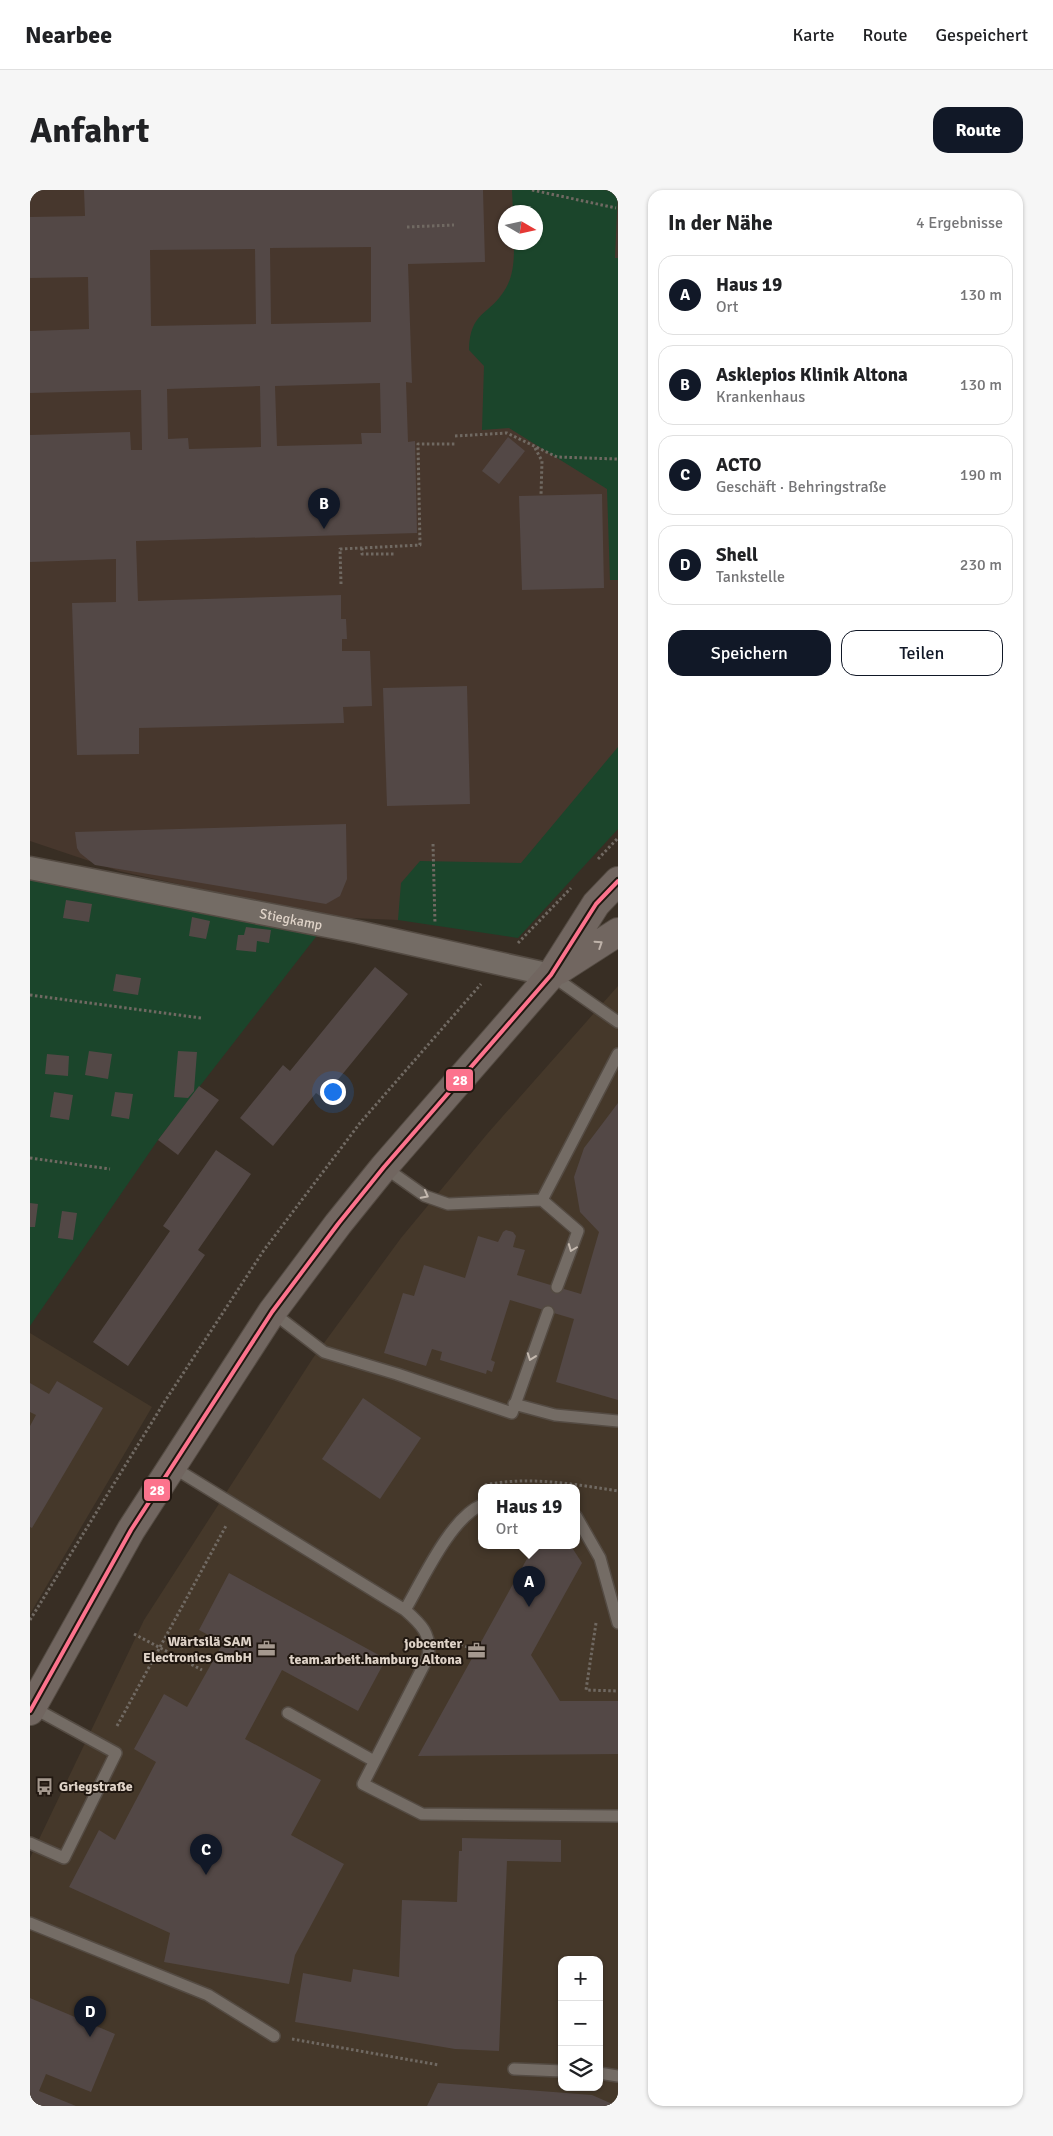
<!DOCTYPE html>
<html lang="de">
<head>
<meta charset="utf-8">
<style>
	body { margin:0; font-family:Signika,sans-serif; background:#f6f6f6; color:#202124 }
	.controls { position:absolute; right:15px; bottom:15px; display:grid; overflow:hidden; border-radius:10px; box-shadow:0 1px 4px #0004 }
	.controls button { width:45px; height:45px; display:grid; place-items:center; padding:0; border:0; border-bottom:1px solid #e0e0e0; background:#fff; color:#202124; font:25px sans-serif }
	.compass { position:absolute; left:468px; top:15px; width:45px; height:45px; border-radius:50%; background:#fff; box-shadow:0 1px 4px #0004; rotate:99deg }
	.you { position:absolute; left:302px; top:901px; width:18px; height:18px; margin:-12px; border:4px solid #fff; border-radius:50%; background:#1a73e8; box-shadow:0 0 0 8px #1a73e833 }
	.badge { display:grid; place-items:center; width:32px; height:32px; border-radius:50%; background:#111827; color:#fff; font-size:16px; font-weight:700 }
	.pin { position:absolute; translate:-50% -41px; filter:drop-shadow(0 1px 2px #0008) }
	.pin::after { content:''; position:absolute; top:26px; width:18px; height:15px; background:inherit; clip-path:polygon(0 0,100% 0,50% 100%) }
	.popup { position:absolute; left:448px; top:1294px; width:102px; height:65px; box-sizing:border-box; display:grid; place-content:center; border-radius:10px; background:#fff; filter:drop-shadow(0 1px 4px #0005); font-size:16px; white-space:nowrap; color:#757577 }
	.popup b { font-size:19px; color:#202124 }
	.popup::after { content:''; position:absolute; left:50%; top:100%; margin-left:-10px; border:10px solid transparent; border-top-color:#fff }
	.list { margin:0; padding:0; list-style:none }
	h2 { display:flex; justify-content:space-between; align-items:center; height:65px; margin:0; padding:0 20px; font-size:21px }
	h2 small { font-size:16px; font-weight:400; color:#757577 }
	.list li { display:grid; grid-template-columns:32px 1fr auto; gap:15px; align-items:center; box-sizing:border-box; height:80px; margin:0 10px 10px; padding:0 10px; border:1px solid #e0e0e0; border-radius:15px }
	.list b { display:block; font-size:19px; white-space:nowrap }
	.list p { margin:0; font-size:16px; white-space:nowrap; color:#757577 }
	.list em { font-size:16px; font-style:normal; color:#757577 }
	.actions { display:flex; gap:10px; padding:15px 20px }
	.actions a { flex:1; padding:11px 0; border:1px solid #111827; border-radius:15px; text-align:center; font-size:18px; color:#111827 }
	.actions .main { background:#111827; color:#fff }
	.icon { flex:none; width:28px; height:28px; fill:none; stroke:currentColor; stroke-width:2; stroke-linecap:round; stroke-linejoin:round }
	.map { position:relative; flex:none; width:588px; height:1916px; overflow:hidden; border-radius:15px }
	header { display:flex; align-items:center; gap:30px; box-sizing:border-box; height:70px; padding:0 25px; background:#fff; border-bottom:1px solid #e0e0e0 }
	header strong { font-size:24px }
	nav { display:flex; gap:28px; margin-inline-start:auto; font-size:18px }
	.intro { display:flex; align-items:center; justify-content:space-between; box-sizing:border-box; height:120px; padding:0 30px }
	h1 { margin:0; font-size:35px }
	.button { padding:12px 22px; border-radius:15px; background:#111827; color:#fff; font-size:18px; font-weight:700 }
	main { display:flex; gap:30px; padding:0 30px }
	aside { flex:1; background:#fff; border-radius:15px; box-shadow:0 1px 4px #0004 }
	.map>svg:first-child { display:block }
</style>
</head>
<body>
<header>
<strong>Nearbee</strong>
<nav><a>Karte</a><a>Route</a><a>Gespeichert</a></nav>
</header>
<div class="intro"><h1>Anfahrt</h1><a class="button">Route</a></div>
<main>
<div class="map">
<svg width="588" height="1916" viewBox="0 0 588 1916">
	<rect width="100%" height="100%" fill="#382e24"/>
	<path fill="#45382a" fill-rule="evenodd" d="M588 796V1916H0V1668L114 1430 283 1168 371 1048 458 943ZM452 1298H546V1356H452ZM532 1770H569V1897H532Z
		M0 1143 122 1217 0 1424Z"/>
	<path fill="#47372d" fill-rule="evenodd" d="M0 0H588V625L420 728 368 730 298 727 89 681 0 651ZM476 22H506V52H476Z"/>
	<path fill="#1b452b" d="M482 0H588L585 68H588V390H580L577 299 479 238 452 240 454 176 439 160C440 120 460 126 476 98 484 84 484 68 484 53L506 52V22H483Z
		M588 557V639L488 748 368 730 371 693 390 671 491 673Z
		M0 688 32 697 289 743 128 950 0 1136Z"/>
	<path fill="#534846" fill-rule="evenodd" d="M54 0H453L455 72 378 74 382 193 376 192 378 252 385 251 387 343 106 351 108 411 311 405V429H316L317 449H312V461H340L342 516 313 517 314 533 109 538V564L47 565 42 413 86 412V369L0 372V245L100 242 101 260H112L111 200 0 203V141L59 139 58 87 0 88V27L55 26ZM341 57V132L241 134 240 58ZM225 59 226 134 121 136 120 60ZM350 193 351 243H331L332 254 247 256 245 196ZM230 196 231 257 159 259 158 248 138 249 137 199Z
		M478 247 495 261 469 294 452 281Z
		M572 304 574 398 492 400 489 306Z
		M437 496 440 614 357 616 353 498Z
		M316 634 317 689 310 706 296 714 65 675 50 663 47 658 45 642Z
		M36 710 62 714 59 732 33 728Z
		M162 727 180 731 176 749 159 746Z
		M216 737 241 740 239 753 227 751 226 762 206 760 208 745H214Z
		M345 777 378 804 293 908 286 903 243 956 210 928 253 875 260 881Z
		M86 784 111 788 108 805 83 801Z
		M59 861 82 864 78 889 55 885Z
		M148 861 167 862 164 901 158 908 144 907Z
		M17 864 39 866 38 886 15 884Z
		M169 896 189 910 148 965 128 950Z
		M24 902 43 905 39 930 20 927Z
		M85 902 103 904 99 929 81 926Z
		M588 913V1210L526 1192 544 1129 480 1110 461 1170 465 1172 462 1182 457 1180 456 1184 410 1170 412 1162 402 1159 396 1176 354 1163 373 1103 384 1106 394 1075 435 1088 448 1046 468 1052 473 1042 476 1040 483 1042 486 1046 483 1057 495 1060 487 1085 551 1104 569 1042 550 1022 544 987 554 958Z
		M186 960 221 984 168 1060 175 1065 98 1176 63 1152 140 1041 133 1036Z
		M0 1013 8 1014 5 1037H0Z
		M32 1021 47 1023 43 1050 28 1048Z
		M27 1191 73 1218 2 1338 0 1337V1236L6 1225 0 1222V1193L19 1204Z
		M333 1208 391 1248 350 1309 292 1269Z
		M504 1356H541L552 1373 501 1465 530 1511H588V1564L388 1566Z
		M199 1383 356 1469 328 1521 252 1480 215 1549 291 1590 261 1645 314 1674 265 1765 259 1794 134 1772 140 1743 39 1697 69 1640 85 1650 126 1572 104 1559 134 1504 157 1517 193 1453 169 1440Z
		M432 1648 531 1650V1672L477 1671 469 1861 425 1859 265 1832 273 1783 321 1792 323 1779 369 1787 372 1710 427 1712 429 1661H432Z
		M0 1808 85 1844 61 1902 16 1884 9 1901 46 1916H0Z
		M408 1893 562 1905 587 1916H397Z"/>
	<g fill="none" stroke-linecap="round" stroke-linejoin="round">
		<defs>
			<path id="lane" d="M521 785 588 832
				M354 977 395 1006 418 1014 512 1010 548 1041 527 1097
				M512 1010 588 864
				M242 1122 294 1162 367 1184 482 1223 518 1122
				M484 1214 525 1225 588 1231
				M141 1276 375 1420C391 1434 402 1444 398 1467L333 1594 392 1624 588 1626
				M546 1326 570 1368 588 1433
				M375 1420C392 1391 421 1327 452 1315
				M258 1523 344 1571
				M0 1653 34 1668 86 1563 2 1517
				M0 1733 178 1805 244 1846
				M484 1879 532 1881
				M569 1883 588 1886"/>
			<g id="street">
				<path id="s1" d="M0 678 328 742 521 785"/>
			</g>
			<path id="secondary" d="M529 780 588 742
				M0 1521 101 1340 242 1122 308 1034 354 977 521 785 566 714 588 691"/>
		</defs>
		<use href="#lane" stroke="#544b43" stroke-width="14"/>
		<use href="#street" stroke="#544b43" stroke-width="25"/>
		<use href="#secondary" stroke="#544b43" stroke-width="30"/>
		<path stroke="#706962" stroke-width="3" stroke-dasharray="2.5 2.5" stroke-linecap="butt" d="M502 0 586 18
			M377 37 424 35
			M425 246 477 243 527 267 588 269
			M505 258 512 271 511 305
			M332 358V364H365
			M311 394 310 359 390 355 388 254H426
			M403 654 405 734
			M568 669 588 648
			M488 753 541 698
			M0 805 171 828
			M0 968 80 979
			M455 1295C498 1286 544 1294 588 1301
			M0 1430 135 1211 234 1060 330 933 451 794
			M566 1433 556 1500 588 1501
			M104 1444 172 1480
			M417 1448 446 1461
			M87 1536 197 1334
			M262 1849 409 1875"/>
		<use href="#lane" stroke="#746c65" stroke-width="11"/>
		<use href="#street" stroke="#746c65" stroke-width="22"/>
		<use href="#secondary" stroke="#716660" stroke-width="28"/>
		<defs>
			<path id="bus-1" d="M0 1521 101 1340 242 1122 308 1034 354 977 521 785 566 714 588 691"/>
		</defs>
		<use href="#bus-1" stroke="#201710" stroke-width="8"/>
		<use href="#bus-1" stroke="#fc738d" stroke-width="4"/>
	</g>
	<defs><path id="oneway-chevron" d="M-2-3.5L2.5 0L-2 3.5" fill="none" stroke-width="1.6" stroke-linecap="round" stroke-linejoin="round" transform="scale(1.25)"/></defs>
	<use stroke="#beb2a9" href="#oneway-chevron" transform="translate(569 754) rotate(-33)"/>
	<g stroke="#c4b9af">
		<use href="#oneway-chevron" transform="translate(395 1005) rotate(28)"/>
		<use href="#oneway-chevron" transform="translate(542 1058) rotate(111)"/>
		<use href="#oneway-chevron" transform="translate(501 1167) rotate(110)"/>
	</g>
	<defs>
		<symbol id="office-bare" viewBox="-9 -9 18 18"><path d="M-6-3h4V-5.5h4V-3h4V5H-6ZM-1-4.5V-3h2v-1.5ZM-6 0V1H6V0Z" fill="#a5998f" stroke="#201710" stroke-width="2.5" paint-order="stroke"/></symbol>
		<symbol id="bus-bare" viewBox="-9 -9 18 18"><path d="M-5-6H5V4H4V6H2V4H-2V6H-4V4H-5ZM-3.5-4V0h7V-4ZM-3.5 1.2v1.5H-2V1.2ZM2 1.2v1.5H3.5V1.2Z" fill="#a5998f" stroke="#201710" stroke-width="2.5" paint-order="stroke"/></symbol>
	</defs>
	<g fill-rule="evenodd">
		<use href="#office-bare" x="224" y="1446" width="25" height="25"/>
		<use href="#office-bare" x="434" y="1448" width="25" height="25"/>
		<use href="#bus-bare" x="2" y="1584" width="25" height="25"/>
	</g>
	<g text-anchor="middle" stroke-width="4" stroke-linejoin="round" paint-order="stroke">
		<g font-size="14" fill="#dfd3c8" stroke="#201710">
			<text dy="5" stroke="none"><textPath href="#s1" startOffset="266">Stiegkamp</textPath></text>
		</g>
		<g font-size="14" font-weight="bold" fill="#dfd3c8" stroke="#201710" text-anchor="end">
			<text x="222" y="1456">Wärtsilä SAM<tspan x="222" dy="16">Electronics GmbH</tspan></text>
			<text x="432" y="1458">jobcenter<tspan x="432" dy="16">team.arbeit.hamburg Altona</tspan></text>
			<text x="29" y="1601" text-anchor="start">Griegstraße</text>
		</g>
	</g>
	<g stroke="#201710" stroke-width="2">
		<rect x="415" y="878" width="29" height="24" rx="5" fill="#fc738d"/>
		<rect x="113" y="1288" width="28" height="24" rx="5" fill="#fc738d"/>
	</g>
	<g font-size="14" text-anchor="middle" font-weight="bold" fill="#fff">
		<text x="430" y="895">28</text>
		<text x="127" y="1305">28</text>
	</g>
</svg>
<div class="controls">
<button>+</button>
<button>−</button>
<button><svg class="icon" aria-label="layers" viewBox="0 0 24 24"><path d="M12 4l9 5-9 5-9-5zM3 14l9 5 9-5"/></svg></button>
</div>
<svg class="compass" viewBox="-18 -18 36 36"><path d="M0-13l5 13h-10z" fill="#e53935"/><path d="M0 13l5-13h-10z" fill="#757577"/></svg>
<div class="you"></div>
<div class="pin badge" style="left:499px;top:1417px">A</div>
<div class="popup"><b>Haus 19</b>Ort</div>
<div class="pin badge" style="left:294px;top:339px">B</div>
<div class="pin badge" style="left:176px;top:1685px">C</div>
<div class="pin badge" style="left:60px;top:1847px">D</div>
</div>
<aside>
<h2>In der Nähe<small>4 Ergebnisse</small></h2>
<ul class="list">
<li><span class="badge">A</span><div><b>Haus 19</b><p>Ort</p></div><em>130 m</em></li>
<li><span class="badge">B</span><div><b>Asklepios Klinik Altona</b><p>Krankenhaus</p></div><em>130 m</em></li>
<li><span class="badge">C</span><div><b>ACTO</b><p>Geschäft · Behringstraße</p></div><em>190 m</em></li>
<li><span class="badge">D</span><div><b>Shell</b><p>Tankstelle</p></div><em>230 m</em></li>
</ul>
<div class="actions"><a class="main">Speichern</a><a>Teilen</a></div>
</aside>
</main>
</body>
</html>
